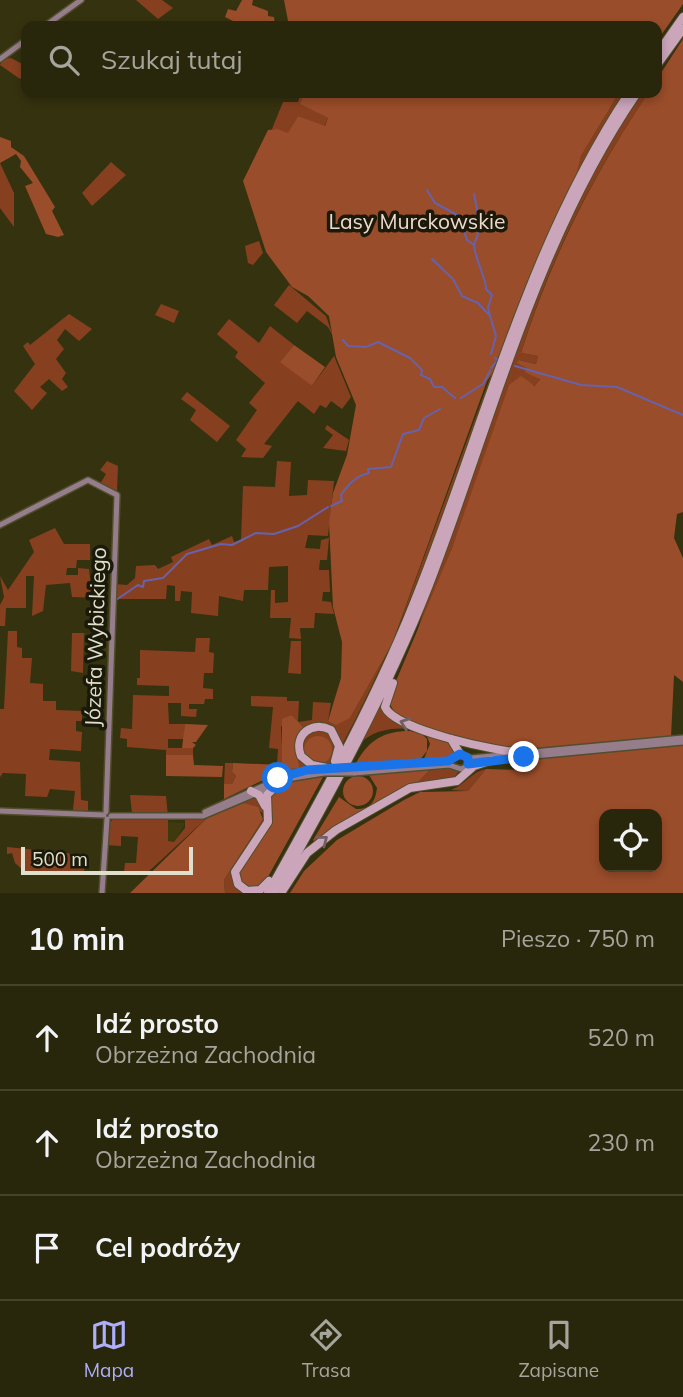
<!DOCTYPE html>
<html lang="pl">
<head>
<meta charset="utf-8">
<style>
	body { margin:0; font-family:Mulish,sans-serif; background:#343219; color:#f1f3f6 }
	.controls { position:absolute; right:21px; bottom:21px; display:grid; overflow:hidden; border-radius:14px; box-shadow:0 4px 10px #0003 }
	.controls button { width:63px; height:63px; display:grid; place-items:center; padding:0; border:0; border-bottom:2px solid #44432c; background:#28260b; color:#f1f3f6; font:35px sans-serif }
	.scale { position:absolute; left:21px; bottom:18px; width:172px; box-sizing:border-box; padding-left:7px; border:4px solid #e0dfcb; border-top:0; font-size:19px; line-height:24px; white-space:nowrap; color:#e0dfcb; -webkit-text-stroke:5px #1a190a; paint-order:stroke }
	.stop { position:absolute; width:21px; height:21px; margin:-16px; border:5px solid #1a73e8; border-radius:50%; background:#fff }
	.stop.end { background:#1a73e8; border-color:#fff; box-shadow:0 2px 7px #0008 }
	.list { margin:0; padding:0; list-style:none }
	h2 { display:flex; justify-content:space-between; align-items:center; height:91px; margin:0; padding:0 28px; font-size:30px }
	h2 small { font-size:23px; font-weight:400; color:#a5a59d }
	.list li { display:grid; grid-template-columns:46px 1fr auto; gap:21px; align-items:center; box-sizing:border-box; height:105px; padding:0 28px; border-top:2px solid #44432c }
	.list b { display:block; font-size:26px; white-space:nowrap }
	.list p { margin:0; font-size:23px; white-space:nowrap; color:#a5a59d }
	.list em { font-size:23px; font-style:normal; color:#a5a59d }
	.icon { flex:none; width:38px; height:38px; fill:none; stroke:currentColor; stroke-width:2; stroke-linecap:round; stroke-linejoin:round }
	.map { position:relative; flex:none; width:683px; height:893px; overflow:hidden }
	.search { position:absolute; background:#28260b; box-shadow:0 4px 10px #0003; left:21px; right:21px; top:21px; height:77px; display:flex; align-items:center; gap:18px; box-sizing:border-box; padding:0 24px; border-radius:14px; color:#a5a59d; font-size:26px }
	.sheet { height:406px; background:#28260b }
	nav { display:flex; justify-content:space-around; align-items:center; box-sizing:border-box; height:98px; border-top:2px solid #44432c; background:#28260b; font-size:19px; color:#a5a59d }
	nav a { display:grid; justify-items:center; gap:4px }
	nav .on { color:#afaefa }
	.map>svg:first-child { display:block }
</style>
</head>
<body>
<div class="map">
<svg width="683" height="893" viewBox="0 0 683 893">
	<rect width="100%" height="100%" fill="#35320f"/>
	<path fill="#3e3a0d" d="M84 633 110 634 109 655 83 654Z
		M168 822 185 823 175 842 168 841Z"/>
	<path fill="#87401f" d="M136 0H162L173 8 158 19Z
		M11 58 26 66V72L20 79 0 65 3 59Z
		M301 93H305L301 104 328 118 324 127 298 116 288 134 272 129 283 102H298Z
		M619 93H626L575 179 581 156Z
		M640 93H648C594 174 549 259 521 353L538 356 536 364 519 360 528 368 524 372 540 378 536 386 524 380 509 386 459 530 414 644 426 601 546 270 590 175Z
		M111 162 126 175 92 206 82 193Z
		M0 163 14 193V227L0 208Z
		M259 241 263 253 253 265 248 263 245 246Z
		M289 285 326 316 333 336 328 327 307 311 297 323 274 305Z
		M161 304 179 311 174 323 155 315Z
		M69 314 92 329 79 341 65 329 57 340 64 349 56 359 66 373 62 379 68 387 62 391 49 379 40 387 47 393 32 410 14 391 35 364 23 346 28 342 30 345Z
		M229 319 259 343 270 326 294 345 281 361 312 386 334 356 351 397 342 409 331 401 326 408 320 405 314 414 298 401 264 444 272 446 263 458 241 457 246 449 236 440 257 410 249 403 265 383 235 357 238 352 219 336 217 334Z
		M493 370 496 372C450 500 405 627 341 747L338 735 315 725 297 743 310 767 300 769 295 745 303 727 292 715 281 727 283 766 277 765 278 749 269 748 273 707 251 706V696L287 697V701H299L298 722 312 720 313 702 331 703 328 721 350 718 392 644Z
		M187 392 230 426 217 442 190 420 196 410 181 399Z
		M327 425 349 440 346 451 323 448 333 435 325 429Z
		M107 461 118 466 117 492 100 484 106 474 100 470Z
		M277 461 291 462 289 496 307 495 308 480 334 481 328 536 308 535 305 548 320 549 321 540 329 538 327 560H320L319 570H329L330 592H323L322 601 331 602 334 614 315 613 314 628H300L301 639 289 638 291 618H270L271 590H275V603L288 602V566L269 567 268 590H244L243 601 219 596 218 616 191 613 192 592 181 591 180 601H175V586L167 585 166 599H115V584L127 585 135 578 136 566 155 565 158 569 173 562 171 557 209 539 212 545 232 536 234 542 241 540 243 486 275 487Z
		M55 528 64 544H90V560H77L76 568H67L66 575H78V568L89 569 91 589 101 591V598L72 597 70 583 46 585 43 611 32 616 34 576H26V608H6L5 626H0V605L4 597 0 576 8 590 34 552 29 540Z
		M8 631H17V647L22 648V658H32L30 683 43 684V701H56V710L82 711V721H76V731L82 732 81 751 50 749 49 760 80 762 81 800 88 801V812L73 810 75 791 50 789 47 797 25 796 26 774 3 773 0 777V709H4Z
		M72 633H84L83 673 71 671Z
		M196 638H210L209 652 214 653 213 673H204L203 688 213 689V699H205L204 704H189V709H197L196 717 181 716V703H168L169 724H185L184 739H168V748H193V755H166V750L127 747V739L120 738 121 728 132 729 133 695 169 696V686L137 685V678H140V650L195 652Z
		M409 640 385 697 384 711 393 722 424 731C405 727 381 726 364 740 358 746 354 758 350 764Z
		M291 641H301V674L288 673Z
		M325 729 336 740V754L330 765 309 762 300 745 307 732Z
		M225 763H233L232 772 236 776 232 784H224Z
		M449 766 459 771 454 778 417 783 432 768Z
		M486 769 468 791 451 790C465 785 471 772 486 769Z
		M130 795 166 796 168 816 132 813Z
		M257 796 266 813 250 893H225L224 880 263 819V813L243 803Z
		M208 817 147 873 124 872 125 863H136L138 837 121 836V846L106 845 108 823 116 818 168 820V841L174 842 185 828V820Z
		M7 847 86 855 84 872H25L15 863 12 853 7 854Z"/>
	<path fill="#9a4d2a" fill-rule="evenodd" d="M242 0H253L252 5 268 11V16L274 17 275 26 260 22 259 26H243L225 17 228 9 236 11Z
		M284 0H683V4L657 41V26H289Z
		M683 39V512L677 514 674 538 683 558V682L674 675 671 737 543 749 496 750 397 718 388 700 452 548 509 385 521 376 535 386 540 379 524 372 527 368 517 363 519 360 536 364 538 356 521 353C550 259 594 174 648 93H657V79Z
		M305 93H619L581 156 574 185 505 354 487 381 392 644 350 718 336 725 328 721 341 678 342 642 333 607 329 522 333 493 347 455 356 405 336 357 329 316 308 296 292 287 266 252 243 181 268 130 277 129 288 133 298 116 325 126 328 118 300 104Z
		M0 137 11 141V147L24 156 55 207 52 211 64 235 58 237 46 234 25 186 33 183 20 167 21 161 16 154 0 163Z
		M294 345 325 367 312 386 280 362Z
		M292 715 303 727 295 745 300 769 282 771 224 799V784H232L236 776 232 772 233 763 282 765V719Z
		M185 724 208 725 196 742H192L196 745 193 748H182Z
		M410 731 422 734 427 739V751L419 761 355 765C368 741 382 731 410 731Z
		M426 734 451 741 456 752 449 758 423 761 430 744Z
		M304 750a14 14 0 1 1 28 0a14 14 0 1 1-28 0Z
		M683 744V893H290L304 871 337 840 404 800 420 792 468 791 486 769 522 770 531 759ZM604 814H657V867H604Z
		M166 755H193L194 765 223 766 222 777 166 776Z
		M432 768 417 783 315 842 313 840 339 797 356 809C371 809 375 802 377 788L369 775Z
		M343 791a15 15 0 1 1 30 0a15 15 0 1 1-30 0Z
		M304 777H323L263 886 248 889 240 883 239 867 267 828 269 794 287 782Z
		M243 803 258 807 263 819 224 880 225 893H130L208 817Z"/>
	<g fill="none" stroke-linecap="round" stroke-linejoin="round">
		<path stroke="#6662ac" stroke-width="2" d="M427 190 435 203 459 216 467 240 474 245C475 259 487 281 486 289L492 295 488 308 490 316
			M474 194 478 215 483 220 474 245
			M432 259 453 279 462 296 478 303 490 316 496 336 491 354
			M343 340 348 346 366 347 378 342 410 358 422 370 421 375 430 379 434 387H442L455 398
			M515 366 581 385 617 387 683 415
			M491 368 498 360 495 358
			M461 398 483 384 490 371
			M331 506 342 501 341 495C350 482 357 476 369 473L368 469 391 467 403 434 419 430 424 418 440 409
			M116 600 138 585 143 587 144 581 163 578 187 554 221 544 232 545 256 533 274 534 298 526 328 507"/>
		<defs>
			<path id="secondary" d="M45 26 81 0
				M0 59 26 40
				M0 525 88 480 117 495 106 812
				M522 753 683 738
				M491 760 683 742
				M356 768 448 761 460 754 471 758 513 754
				M354 773 449 765 461 769 478 762
				M0 811 104 815
				M205 812 292 773 320 768
				M111 816H203L293 778 324 773
				M102 893 107 819"/>
			<path id="highway" d="M657 54 683 17
				M657 65 683 29
				M393 683 385 707C394 730 499 752 525 753
				M451 739 460 754
				M327 768 312 765 301 756C293 735 312 720 331 730L339 746 335 761
				M251 791 259 795 265 806
				M269 881 260 890 247 891 238 884 235 872 268 822 267 795 280 782
				M283 890 307 853 336 830 410 788 457 781 474 766 492 760
				M268 893C324 793 380 692 421 585 486 419 530 242 629 93
				M275 893C332 792 387 692 429 585 493 419 536 241 637 93"/>
		</defs>
		<use href="#secondary" stroke="#504e2d" stroke-width="8"/>
		<use href="#highway" stroke="#504e2d" stroke-width="10"/>
		<use href="#secondary" stroke="#967d8b" stroke-width="5"/>
		<use href="#highway" stroke="#cba5ba" stroke-width="8"/>
		<defs>
			<path id="secondary-bridge" d="M327 768H356
				M324 773H354"/>
		</defs>
		<use href="#secondary-bridge" stroke="#504e2d" stroke-width="8" stroke-linecap="butt"/>
		<use href="#secondary-bridge" stroke="#967d8b" stroke-width="5"/>
	</g>
	<defs><path id="oneway-chevron" d="M-2-3.5L2.5 0L-2 3.5" fill="none" stroke-width="1.6" stroke-linecap="round" stroke-linejoin="round" transform="scale(1.75)"/></defs>
	<g stroke="#725f62">
		<use href="#oneway-chevron" transform="translate(405 723) rotate(-161)"/>
		<use href="#oneway-chevron" transform="translate(323 840) rotate(-38)"/>
	</g>
	<g fill="none" stroke-linecap="round" stroke-linejoin="round">
		<path stroke="#1a73e8" stroke-width="9" d="M278 778 307 770 448 761 460 754 468 758V764L524 757"/>
	</g>
	<g text-anchor="middle" stroke-width="7" stroke-linejoin="round" paint-order="stroke">
		<g font-size="21" fill="#efd9cf" stroke="#1a190a">
			<text x="417" y="229">Lasy Murckowskie</text>
		</g>
		<g font-size="21" fill="#e0dfcb" stroke="#1a190a">
			<text transform="translate(96 637) rotate(-88)" y="7">Józefa Wybickiego</text>
		</g>
	</g>
</svg>
<div class="controls">
<button><svg class="icon" aria-label="locate" viewBox="0 0 24 24"><circle cx="12" cy="12" r="6"/><path d="M12 2v4M12 18v4M2 12h4M18 12h4"/></svg></button>
</div>
<div class="scale">500 m</div>
<div class="stop" style="left:278px;top:778px"></div>
<div class="stop end" style="left:524px;top:757px"></div>
<div class="search"><svg class="icon" aria-label="search" viewBox="0 0 24 24"><circle cx="10" cy="10" r="6"/><path d="M15 15l6 6"/></svg>Szukaj tutaj</div>
</div>
<section class="sheet">
<h2>10 min<small>Pieszo · 750 m</small></h2>
<ul class="list">
<li><svg class="icon" aria-label="ahead" viewBox="0 0 24 24"><path d="M12 20V5M6 11l6-6 6 6"/></svg><div><b>Idź prosto</b><p>Obrzeżna Zachodnia</p></div><em>520 m</em></li>
<li><svg class="icon" aria-label="ahead" viewBox="0 0 24 24"><path d="M12 20V5M6 11l6-6 6 6"/></svg><div><b>Idź prosto</b><p>Obrzeżna Zachodnia</p></div><em>230 m</em></li>
<li><svg class="icon" aria-label="arrive" viewBox="0 0 24 24"><path d="M6 21V4h12l-3 4 3 4H6"/></svg><div><b>Cel podróży</b></div></li>
</ul>
</section>
<nav>
<a class="on"><svg class="icon" aria-label="map" viewBox="0 0 24 24"><path d="M3 6l6-2 6 2 6-2v14l-6 2-6-2-6 2zM9 4v14M15 6v14"/></svg>Mapa</a>
<a><svg class="icon" aria-label="directions" viewBox="0 0 24 24"><path d="M12 3l9 9-9 9-9-9zM9 14v-3h6M13 9l2 2-2 2"/></svg>Trasa</a>
<a><svg class="icon" aria-label="saved" viewBox="0 0 24 24"><path d="M7 4h10v16l-5-4-5 4z"/></svg>Zapisane</a>
</nav>
</body>
</html>
